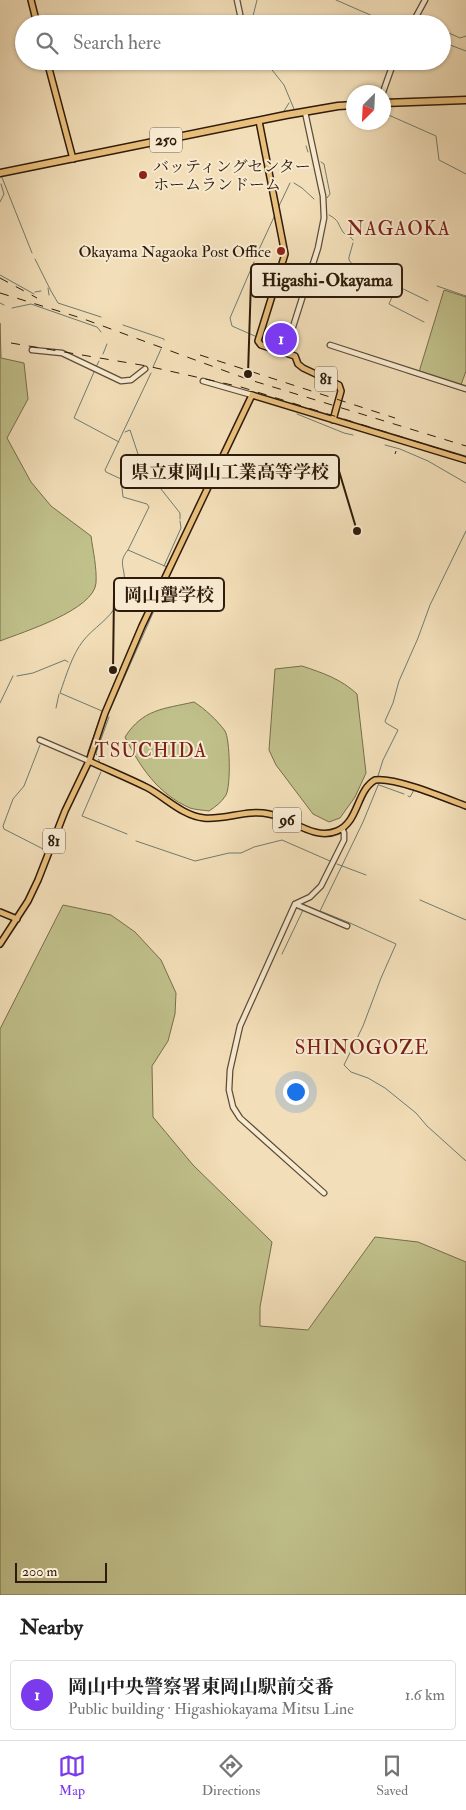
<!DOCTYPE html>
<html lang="en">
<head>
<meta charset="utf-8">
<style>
	body { margin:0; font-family:"IM FELL Double Pica","Noto Serif JP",serif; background:#f6f6f6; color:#222 }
	.compass { position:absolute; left:346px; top:85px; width:45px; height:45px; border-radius:50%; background:#fff; box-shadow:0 1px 4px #0004; rotate:204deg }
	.scale { position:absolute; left:15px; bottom:12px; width:92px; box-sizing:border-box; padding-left:5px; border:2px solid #2e1b0b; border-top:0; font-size:14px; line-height:18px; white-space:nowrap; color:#2e1b0b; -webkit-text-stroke:4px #f7ead1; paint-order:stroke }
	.you { position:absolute; left:295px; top:1091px; width:18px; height:18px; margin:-12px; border:4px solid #fff; border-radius:50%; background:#1a73e8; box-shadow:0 0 0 8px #1a73e833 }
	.badge { display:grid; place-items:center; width:32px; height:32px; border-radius:50%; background:#7c3aed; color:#fff; font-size:16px; font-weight:700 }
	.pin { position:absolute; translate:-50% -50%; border:2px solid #fff; box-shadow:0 1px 5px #0006 }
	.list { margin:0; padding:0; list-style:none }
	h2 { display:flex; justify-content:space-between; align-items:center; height:65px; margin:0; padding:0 20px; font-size:21px }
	h2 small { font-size:16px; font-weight:400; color:#767676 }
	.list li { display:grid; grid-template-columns:32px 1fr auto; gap:15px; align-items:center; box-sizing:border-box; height:70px; margin:0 10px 10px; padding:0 10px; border:1px solid #e0e0e0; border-radius:5px }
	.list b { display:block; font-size:19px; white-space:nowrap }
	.list p { margin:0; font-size:16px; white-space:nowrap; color:#767676 }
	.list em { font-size:16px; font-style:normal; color:#767676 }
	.icon { flex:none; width:28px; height:28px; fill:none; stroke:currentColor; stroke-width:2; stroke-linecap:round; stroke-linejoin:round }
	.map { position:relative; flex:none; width:466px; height:1595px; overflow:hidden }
	.search { position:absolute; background:#fff; box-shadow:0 1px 4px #0004; left:15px; right:15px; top:15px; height:55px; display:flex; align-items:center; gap:12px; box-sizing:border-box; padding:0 18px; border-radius:28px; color:#767676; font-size:19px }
	.sheet { height:145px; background:#fff }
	nav { display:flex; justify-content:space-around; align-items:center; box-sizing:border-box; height:70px; border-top:1px solid #e0e0e0; background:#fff; font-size:14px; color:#767676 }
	nav a { display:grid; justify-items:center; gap:2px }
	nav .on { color:#7c3aed }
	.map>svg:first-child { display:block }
</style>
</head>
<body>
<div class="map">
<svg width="466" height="1595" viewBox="0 0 466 1595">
	<rect width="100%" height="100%" fill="#f2deb8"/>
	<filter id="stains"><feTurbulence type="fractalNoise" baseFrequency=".004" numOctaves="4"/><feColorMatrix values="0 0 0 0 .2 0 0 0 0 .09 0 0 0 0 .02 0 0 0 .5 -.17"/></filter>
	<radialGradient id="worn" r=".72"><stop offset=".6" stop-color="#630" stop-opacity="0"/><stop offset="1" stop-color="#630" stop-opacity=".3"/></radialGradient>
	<path fill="#c0c08b" stroke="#776e4b" d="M444 290 466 297V371L461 385 419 372Z
		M0 323 1 358 24 363 28 399 7 438 31 482 51 506 91 536C93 551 97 568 96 583 94 610 23 632 0 641Z
		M302 666C323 673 341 679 357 694L366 773 355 797 340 818 329 822 313 814 276 765 269 750 275 669Z
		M194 702C205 709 217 720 225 731 230 739 231 786 226 795 222 802 215 807 209 811 203 810 196 810 190 808 158 794 140 767 125 737 143 709 163 709 194 702Z
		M63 905 111 915 135 932 161 960 176 993 175 1014 168 1041 152 1066 153 1117 193 1165 272 1242 260 1307V1326L308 1330 375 1237 418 1242 466 1262V1595H0V1029Z"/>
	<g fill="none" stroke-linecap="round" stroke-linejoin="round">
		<path stroke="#6f7c70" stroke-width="1" d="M336 0 391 24
			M251 24 257 0
			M442 30 460 38 466 36
			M442 42 466 51
			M265 61 284 85 294 109
			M284 111 289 103
			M384 113 436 136 439 160 466 174
			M306 146 308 152
			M321 162 324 164 330 194 327 198
			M1 175 32 253
			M294 183 302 188 314 199
			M0 202 4 194 1 184
			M278 208 290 183
			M329 215C340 221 337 223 343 232 347 237 350 235 353 240
			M353 243 349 257V260L355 268 387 281 428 301
			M255 258 275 215
			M35 259 51 291 58 303 101 317
			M254 262 230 318 232 326 257 337
			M0 275 34 294
			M437 286 466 296
			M355 287 360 275
			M48 288 49 295
			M357 288 370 294 373 288 392 297 389 304 424 322
			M35 292 41 291
			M0 303 4 305
			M12 308 31 304 97 327 101 332
			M123 325 164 339V340
			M262 339 278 343
			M103 354 107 344
			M96 367 99 361
			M153 367 161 349
			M94 372 74 418 119 442
			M407 373 466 392
			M297 414 344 433 353 435
			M125 432 130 430 141 463 144 475 149 479H153L180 513V519
			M385 445 400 449 428 461 466 483
			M128 550 167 567
			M164 566 181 528 180 521
			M17 676 33 673 65 660 68 662
			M0 703 13 676
			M56 708 59 694
			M102 711 60 693C66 676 72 655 83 641 93 628 110 619 117 604 120 598 123 589 124 582 126 568 117 563 128 550L149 507 147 504 123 497 121 479 106 472 105 470 151 373
			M109 712 172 570
			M40 745 24 786 13 799 3 826 4 829 47 851
			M88 752 101 715
			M100 763 96 753 109 717
			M101 772 82 816 127 834
			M378 776 383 760 398 730 386 723 385 721 393 703 399 681 418 638 430 605 466 531
			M379 783 363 822 320 911 350 923 396 944 381 978 363 1026 344 1065 351 1072 368 1078 385 1088 416 1113 427 1126 466 1161
			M75 785 82 768
			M379 785 404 794
			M408 796 410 797 414 790 457 806
			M136 841 195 861 229 853H241L254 847 282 840 330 861
			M48 847 54 832
			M337 864 366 875
			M420 900 466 920
			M22 905 27 897
			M305 905 319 911
			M8 937 17 924
			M282 954 303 910"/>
		<defs>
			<path id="minor" d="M237 0 240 14
				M412 24 425 0
				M383 92 394 61
				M330 345 466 389
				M32 350 62 353 121 381 131 380 145 369
				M285 352 318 248 324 218 323 196 305 112
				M203 381 252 395
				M40 740 89 761
				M295 904 347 926
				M324 1193 240 1118 233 1107 229 1090 230 1070 240 1026 295 904 310 897 321 886 344 840V833L342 828"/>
			<path id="major" d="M31 0 37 24
				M47 61 73 159
				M259 121 285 254 258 341 261 345 295 356 298 364 303 368 339 385 341 391 333 420
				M89 761C108 770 128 778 148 788 166 798 183 816 204 818 226 820 247 809 269 814 291 818 314 841 337 831 359 822 356 791 375 780 395 777 445 798 466 806
				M0 912 17 919
				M0 944 28 901 38 880 65 811 89 761 105 713 142 626 252 395 466 460"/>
			<path id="highway" d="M384 103 466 100
				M0 173 286 115 338 106 354 105"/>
		</defs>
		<use href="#minor" stroke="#5f4c36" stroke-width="7"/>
		<use href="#major" stroke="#2e1b0b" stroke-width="8"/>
		<use href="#highway" stroke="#2e1b0b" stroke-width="9"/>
		<use href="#minor" stroke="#f7ead1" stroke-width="4.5"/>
		<use href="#major" stroke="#e9bf7c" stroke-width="5"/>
		<use href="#highway" stroke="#e9bf7c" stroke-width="6"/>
		<path stroke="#2e1b0b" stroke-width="1" stroke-dasharray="9 9" stroke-linecap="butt" d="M0 278 37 298
			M0 293 81 318 247 379 466 446
			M11 343 147 366 241 387 466 457
			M200 355 395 418
			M395 454 396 451"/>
	</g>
	<g fill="#8f2418" stroke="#f7ead1" stroke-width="2">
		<circle cx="143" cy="175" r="5"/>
		<circle cx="281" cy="251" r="5"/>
	</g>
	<g text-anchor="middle" stroke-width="4" stroke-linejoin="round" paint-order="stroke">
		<g fill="#f7ead1" stroke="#6a5946" stroke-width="1">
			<rect x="150" y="127.5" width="32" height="25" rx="4"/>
			<rect x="315" y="366.5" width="22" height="25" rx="4"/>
			<rect x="273" y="807.5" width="28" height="25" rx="4"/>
			<rect x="43" y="828.5" width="22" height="25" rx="4"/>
		</g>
		<g font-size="15" font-weight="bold" fill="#2e1b0b">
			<text x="166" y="145">250</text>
			<text x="326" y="384">81</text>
			<text x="287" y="825">96</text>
			<text x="54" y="846">81</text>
		</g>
		<g font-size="16" fill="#2e1b0b" stroke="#f7ead1" text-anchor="start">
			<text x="153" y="172">バッティングセンター<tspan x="153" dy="18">ホームランドーム</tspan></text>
			<text x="271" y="257" text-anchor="end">Okayama Nagaoka Post Office</text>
		</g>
		<g font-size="19" letter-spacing="1" fill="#7a1f14" stroke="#f7ead1">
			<text x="399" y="235">NAGAOKA</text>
			<text x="151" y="757">TSUCHIDA</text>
			<text x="362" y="1054">SHINOGOZE</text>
		</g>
	</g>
	<path fill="none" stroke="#2e1b0b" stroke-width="2" d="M248 374L251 280M357 531L339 471M113 670L114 595"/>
	<g fill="#2e1b0b" stroke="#f7ead1" stroke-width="2">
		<circle cx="248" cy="374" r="5"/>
		<circle cx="357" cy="531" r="5"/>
		<circle cx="113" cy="670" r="5"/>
	</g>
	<g fill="#f7ead1" stroke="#2e1b0b" stroke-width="2">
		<rect x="251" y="264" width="151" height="33" rx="5"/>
		<rect x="121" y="455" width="218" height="33" rx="5"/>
		<rect x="114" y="578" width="110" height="33" rx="5"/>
	</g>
	<g font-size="18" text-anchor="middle" font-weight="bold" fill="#2e1b0b">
		<text x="327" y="286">Higashi-Okayama</text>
		<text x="230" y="478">県立東岡山工業高等学校</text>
		<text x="169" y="601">岡山聾学校</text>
	</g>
	<rect width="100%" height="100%" filter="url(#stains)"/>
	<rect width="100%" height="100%" fill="url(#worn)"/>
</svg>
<svg class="compass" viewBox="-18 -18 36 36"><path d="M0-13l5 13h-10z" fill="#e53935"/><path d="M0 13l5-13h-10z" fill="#767676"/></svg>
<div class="scale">200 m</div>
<div class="you"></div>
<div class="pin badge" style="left:281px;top:339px">1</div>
<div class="search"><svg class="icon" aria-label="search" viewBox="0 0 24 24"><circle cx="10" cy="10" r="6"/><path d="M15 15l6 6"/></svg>Search here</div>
</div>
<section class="sheet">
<h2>Nearby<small></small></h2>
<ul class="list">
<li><span class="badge">1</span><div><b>岡山中央警察署東岡山駅前交番</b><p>Public building · Higashiokayama Mitsu Line</p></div><em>1.6 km</em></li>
</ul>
</section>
<nav>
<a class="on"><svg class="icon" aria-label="map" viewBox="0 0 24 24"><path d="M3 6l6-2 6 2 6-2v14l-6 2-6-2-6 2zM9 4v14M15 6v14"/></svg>Map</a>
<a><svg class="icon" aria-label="directions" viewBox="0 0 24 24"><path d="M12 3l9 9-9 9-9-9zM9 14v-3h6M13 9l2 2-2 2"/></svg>Directions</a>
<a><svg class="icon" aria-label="saved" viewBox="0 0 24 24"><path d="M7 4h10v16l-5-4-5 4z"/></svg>Saved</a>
</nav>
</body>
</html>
